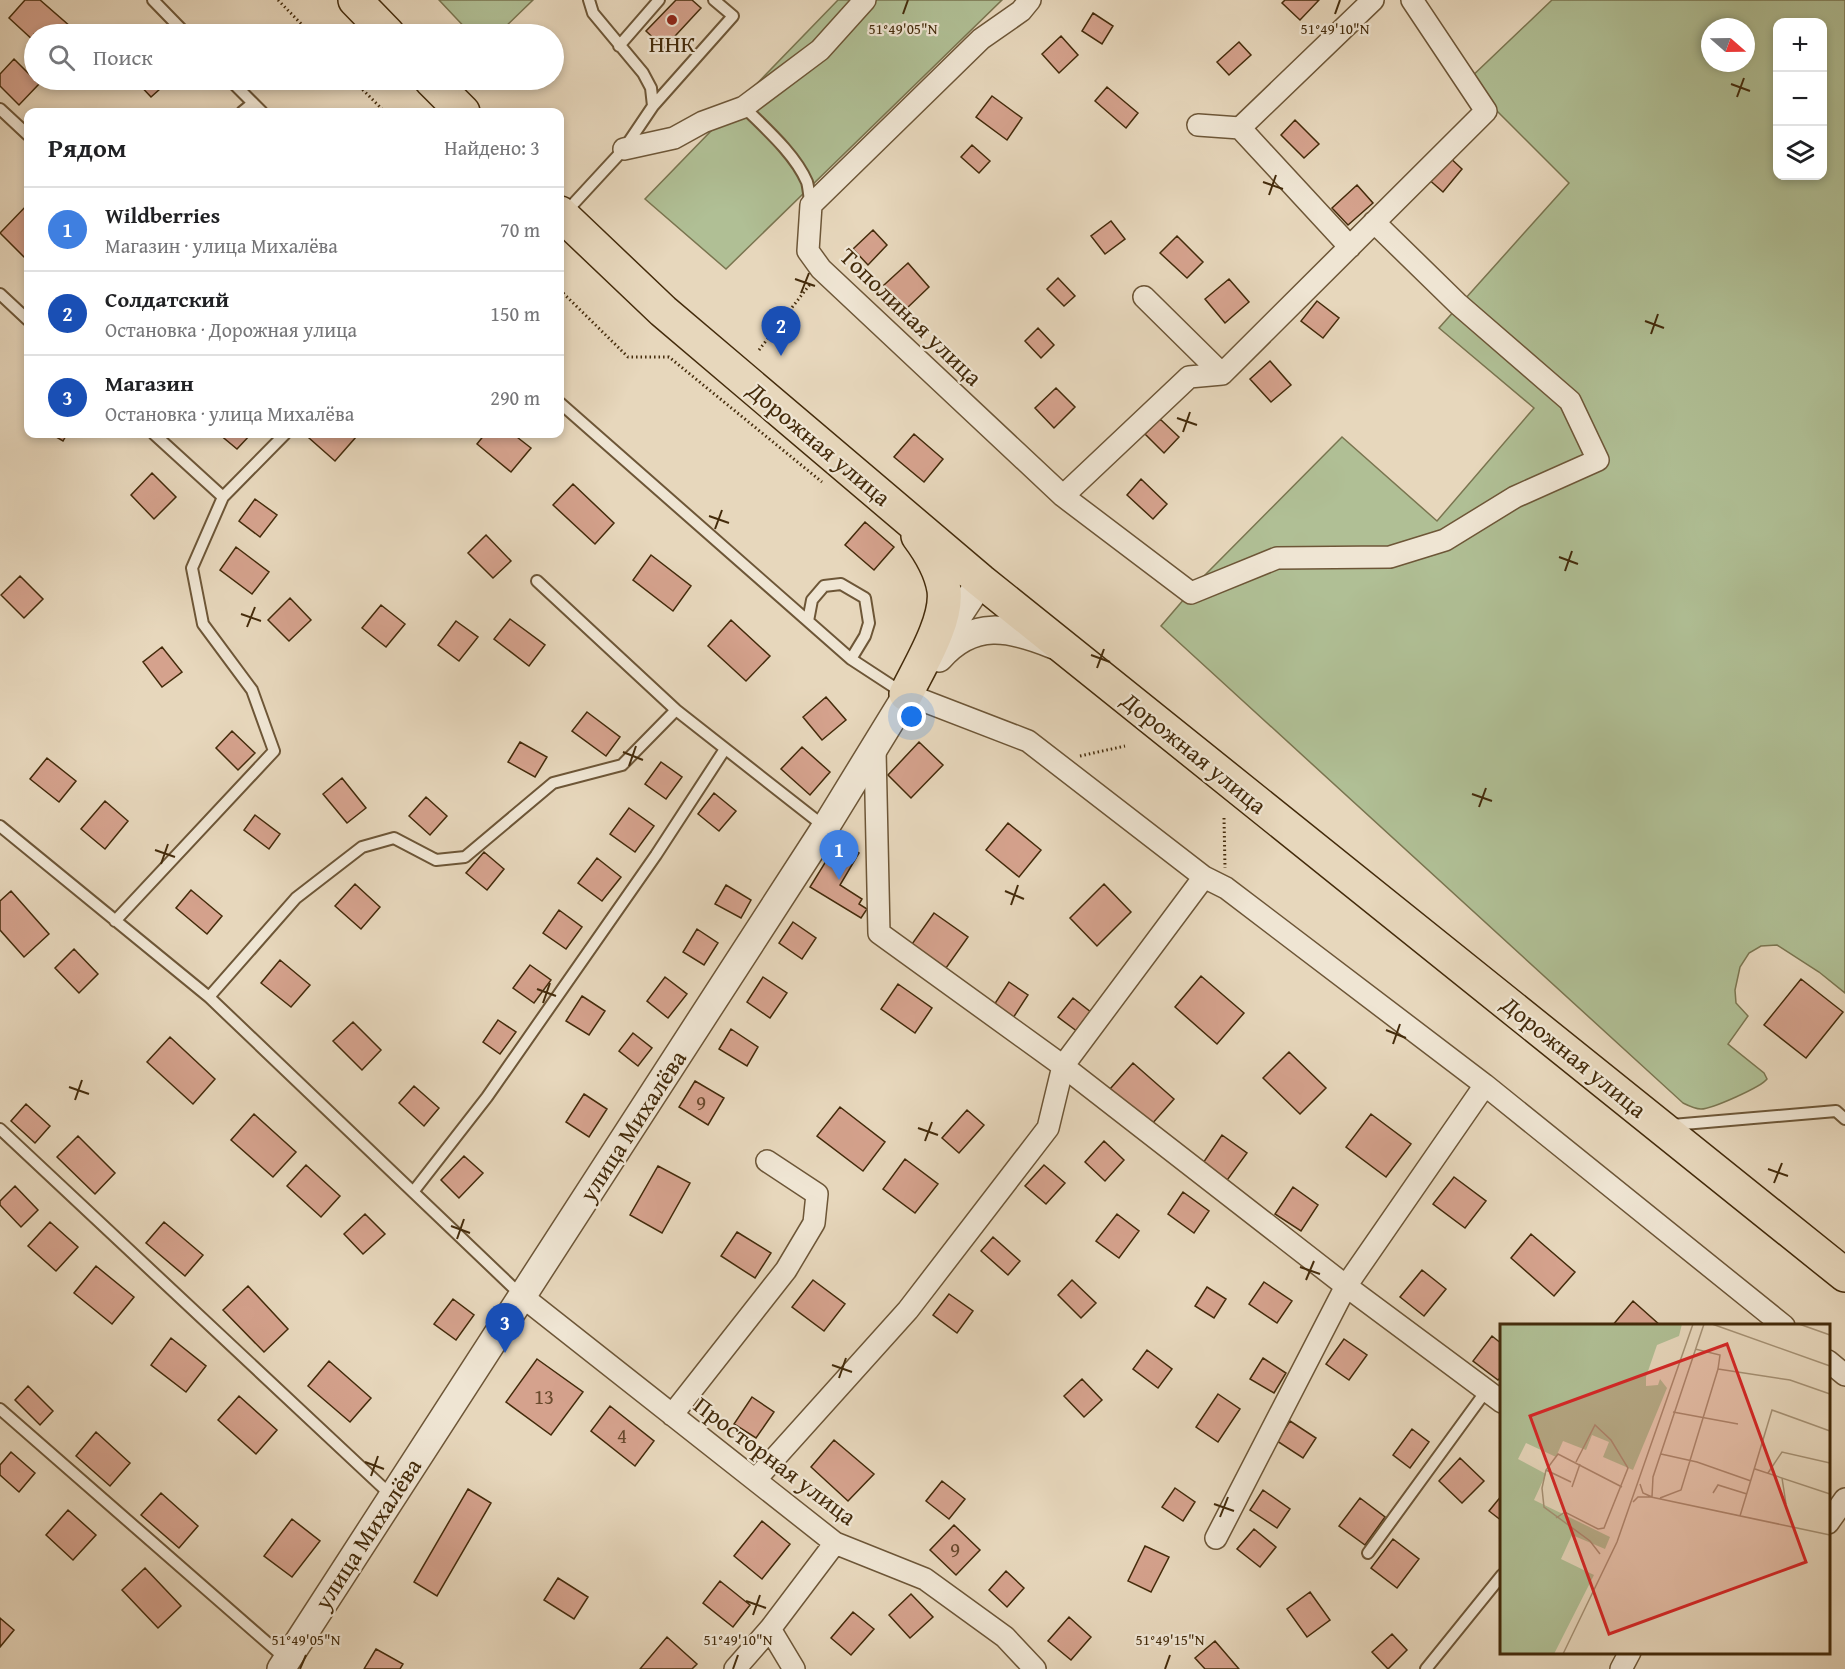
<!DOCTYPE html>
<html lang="ru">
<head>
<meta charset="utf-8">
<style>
	body { margin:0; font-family:"Gentium Book Plus",serif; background:#f6f6f6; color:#202124 }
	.controls { position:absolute; right:18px; top:18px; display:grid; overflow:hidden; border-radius:12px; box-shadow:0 3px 9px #0003 }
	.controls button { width:54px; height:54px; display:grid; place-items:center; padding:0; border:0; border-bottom:2px solid #e0e0e0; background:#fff; color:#202124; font:30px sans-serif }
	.compass { position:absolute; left:1701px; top:18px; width:54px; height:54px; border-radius:50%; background:#fff; box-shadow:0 3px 9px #0003; rotate:110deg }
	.you { position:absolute; left:912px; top:717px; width:21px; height:21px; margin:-15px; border:4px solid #fff; border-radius:50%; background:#1a73e8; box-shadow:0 0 0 9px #1a73e833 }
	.badge { display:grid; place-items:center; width:39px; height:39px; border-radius:50%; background:#8f2418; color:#fff; font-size:20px; font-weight:700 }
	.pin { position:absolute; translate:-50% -50px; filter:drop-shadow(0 2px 3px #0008) }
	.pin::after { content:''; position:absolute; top:32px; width:21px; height:18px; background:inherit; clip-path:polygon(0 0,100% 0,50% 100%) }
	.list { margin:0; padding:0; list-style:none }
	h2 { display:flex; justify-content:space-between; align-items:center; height:78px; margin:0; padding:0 24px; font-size:26px }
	h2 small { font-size:20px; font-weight:400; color:#757577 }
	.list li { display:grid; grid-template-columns:39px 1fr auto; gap:18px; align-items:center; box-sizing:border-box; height:84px; padding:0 24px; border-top:2px solid #e0e0e0 }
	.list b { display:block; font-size:22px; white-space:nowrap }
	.list p { margin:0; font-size:20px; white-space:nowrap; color:#757577 }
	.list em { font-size:20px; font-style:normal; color:#757577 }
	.icon { flex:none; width:33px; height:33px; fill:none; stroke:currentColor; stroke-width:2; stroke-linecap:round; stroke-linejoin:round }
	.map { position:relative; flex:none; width:1845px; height:1669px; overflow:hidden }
	.search { position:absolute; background:#fff; box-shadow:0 3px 9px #0003; left:24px; top:24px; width:540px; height:66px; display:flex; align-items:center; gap:15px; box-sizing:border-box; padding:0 21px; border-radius:33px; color:#757577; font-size:22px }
	.panel { position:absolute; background:#fff; box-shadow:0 3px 9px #0003; left:24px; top:108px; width:540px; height:330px; border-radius:12px }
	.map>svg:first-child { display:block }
</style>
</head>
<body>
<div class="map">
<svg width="1845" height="1669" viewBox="0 0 1845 1669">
	<rect width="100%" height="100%" fill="#e7d7bc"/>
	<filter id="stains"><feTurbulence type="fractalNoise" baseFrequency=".00333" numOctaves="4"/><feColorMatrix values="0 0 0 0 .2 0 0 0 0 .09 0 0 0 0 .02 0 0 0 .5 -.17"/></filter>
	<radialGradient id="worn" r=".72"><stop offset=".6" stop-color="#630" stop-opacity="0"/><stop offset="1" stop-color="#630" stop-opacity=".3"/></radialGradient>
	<path fill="#b0bf95" stroke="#7a7550" stroke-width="1.5" fill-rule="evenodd" d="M439 0H533L498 34H471Z
		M838 0H1002L726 269 645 199Z
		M1552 0H1845V993L1819 972 1777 945 1761 946 1749 953 1740 967 1735 990 1736 1003 1748 1016 1728 1044 1764 1073 1767 1079C1761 1087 1712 1109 1701 1109 1695 1109 1689 1106 1683 1103L1161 626 1203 577 1342 437 1437 521 1534 408 1439 328 1569 183 1467 81ZM1778 22H1822V176H1778ZM1710 27H1746V63H1710Z"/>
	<path fill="#d5a28d" stroke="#442b0b" stroke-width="1.5" d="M25 0H40L79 34H34V41L9 18Z
		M676 0H692L701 8 664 48 646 31Z
		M1285 0H1319L1300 20 1282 3Z
		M1093 13 1113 26 1102 44 1082 31Z
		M1061 36 1078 55 1059 73 1042 54Z
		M1239 42 1251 55 1229 75 1217 62Z
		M14 59 39 84 19 105 0 86V74Z
		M135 80H170L151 97Z
		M1107 87 1138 113 1126 128 1095 101Z
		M992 96 1022 118 1007 140 976 117Z
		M1295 120 1319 144 1304 158 1281 135Z
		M972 145 990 161 979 173 961 157Z
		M1446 154 1462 169 1443 192 1426 177Z
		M1357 185 1373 203 1348 225 1332 208Z
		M28 204V255L25 258 0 233Z
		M1111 221 1125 239 1105 254 1091 236Z
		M873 230 887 245 868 265 853 249Z
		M1177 236 1203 262 1187 278 1160 253Z
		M908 263 929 287 906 309 884 285Z
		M1058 278 1075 296 1064 306 1047 289Z
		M1229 279 1249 302 1225 323 1205 299Z
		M1317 301 1339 318 1323 338 1301 321Z
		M1038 328 1054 345 1041 358 1025 341Z
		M1270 361 1291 385 1271 402 1250 379Z
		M1056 388 1075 407 1054 428 1035 408Z
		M1160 419 1179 437 1164 453 1145 434Z
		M51 434H67L63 441Z
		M219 434H251L237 449Z
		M313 434H352L356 437 335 461 309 438Z
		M485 434H513L531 448 511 472 477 444Z
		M914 434 943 459 924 482 894 457Z
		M152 473 176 497 154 519 131 495Z
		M1141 479 1167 504 1153 519 1127 495Z
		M573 484 614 523 595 544 553 505Z
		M255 499 277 515 260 537 239 521Z
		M865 522 894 547 874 570 845 545Z
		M486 535 511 561 493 578 468 553Z
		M236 547 269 572 252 594 220 570Z
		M651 555 691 586 673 611 633 580Z
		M20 576 43 599 24 618 1 595Z
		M290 598 311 620 289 641 268 620Z
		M381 605 405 624 386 647 362 628Z
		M510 619 545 645 529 666 494 639Z
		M731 620 770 656 746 681 708 646Z
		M456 621 478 637 459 661 438 645Z
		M162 647 182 672 162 687 143 662Z
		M826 697 846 720 822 740 803 717Z
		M587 712 620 737 606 756 572 731Z
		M232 731 255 753 238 770 216 748Z
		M520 742 547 757 535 777 508 762Z
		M919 742 943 765 911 798 888 775Z
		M802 747 830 772 810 795 781 769Z
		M47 758 76 781 59 802 30 779Z
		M661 762 682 777 666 799 645 784Z
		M342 778 366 808 347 823 323 794Z
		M714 793 736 811 719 831 698 814Z
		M426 797 447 816 430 835 409 816Z
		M105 801 128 821 105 849 81 829Z
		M629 808 654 826 635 852 610 834Z
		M255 815 280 834 269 849 244 830Z
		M1008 823 1041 850 1019 877 986 850Z
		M839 840 859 853 840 885 862 899 859 904 867 909 861 918 810 887Z
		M484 852 504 869 487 890 466 873Z
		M597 858 621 877 602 901 578 883Z
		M355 884 380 907 361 929 335 906Z
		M1104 884 1131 912 1097 946 1070 918Z
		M726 885 751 900 741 918 715 904Z
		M191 890 222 916 207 934 176 908Z
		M11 891 49 934 24 957 0 930V901Z
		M559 910 582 927 566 949 543 933Z
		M934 913 968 937 946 968 912 944Z
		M793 922 816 938 802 959 779 943Z
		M697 929 718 943 704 965 683 952Z
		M74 949 98 974 79 993 55 968Z
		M280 960 310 985 291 1007 261 983Z
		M530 965 551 980 534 1003 513 988Z
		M1201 976 1244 1013 1217 1044 1175 1007Z
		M665 977 687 994 668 1018 647 1001Z
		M763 977 787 993 770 1018 747 1002Z
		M1801 979 1843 1012 1806 1058 1764 1025Z
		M1009 982 1028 995 1011 1021 992 1008Z
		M898 984 932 1008 915 1033 881 1009Z
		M582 996 605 1011 589 1035 566 1021Z
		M1073 998 1092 1013 1078 1032 1058 1017Z
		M498 1020 516 1032 500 1054 483 1042Z
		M353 1022 381 1050 362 1070 333 1041Z
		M731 1029 758 1047 747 1066 719 1049Z
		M633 1033 652 1048 638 1066 619 1051Z
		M170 1037 215 1079 193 1104 147 1062Z
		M1289 1052 1326 1088 1300 1114 1263 1078Z
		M1133 1063 1174 1099 1151 1125 1110 1089Z
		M695 1081 724 1098 708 1125 679 1107Z
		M414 1086 439 1108 424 1126 399 1103Z
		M584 1094 607 1109 589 1137 566 1122Z
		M26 1104 50 1126 35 1143 11 1121Z
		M840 1107 885 1142 863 1171 817 1136Z
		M967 1110 984 1125 959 1153 942 1138Z
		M254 1114 296 1152 273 1177 231 1140Z
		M1371 1114 1411 1144 1386 1177 1346 1147Z
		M1222 1135 1247 1153 1225 1183 1201 1166Z
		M78 1136 115 1173 95 1194 57 1157Z
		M1104 1141 1124 1160 1105 1181 1085 1162Z
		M464 1156 483 1173 459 1198 441 1180Z
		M905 1159 938 1184 915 1213 883 1189Z
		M306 1165 340 1196 321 1217 287 1186Z
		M1044 1165 1065 1183 1046 1204 1025 1186Z
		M658 1166 690 1183 662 1233 630 1215Z
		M1454 1177 1486 1201 1465 1228 1433 1204Z
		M15 1186 38 1210 21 1227 0 1205V1201Z
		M1293 1187 1318 1205 1301 1231 1275 1214Z
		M1183 1192 1209 1211 1194 1233 1168 1214Z
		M365 1214 385 1234 363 1254 344 1234Z
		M1117 1214 1139 1231 1119 1258 1096 1241Z
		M50 1222 78 1247 56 1271 28 1246Z
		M164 1222 203 1255 185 1276 146 1243Z
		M737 1232 771 1253 755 1278 721 1256Z
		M1531 1234 1575 1272 1554 1296 1511 1258Z
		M993 1237 1020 1261 1008 1275 981 1251Z
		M96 1266 134 1297 112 1324 74 1293Z
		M1422 1270 1446 1289 1424 1316 1400 1297Z
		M813 1280 845 1304 824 1331 792 1307Z
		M1072 1280 1096 1303 1081 1318 1058 1295Z
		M1264 1282 1292 1301 1277 1323 1249 1304Z
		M248 1286 288 1329 264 1352 223 1310Z
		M1207 1287 1226 1299 1214 1318 1195 1306Z
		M949 1294 973 1311 957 1333 933 1315Z
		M453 1299 474 1315 456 1340 434 1324Z
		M1633 1301 1661 1326H1612Z
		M1492 1336 1502 1344V1376L1498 1380 1473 1361Z
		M171 1338 206 1366 186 1392 151 1365Z
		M1344 1339 1367 1355 1349 1380 1326 1364Z
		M1147 1350 1172 1369 1158 1388 1133 1369Z
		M1263 1358 1286 1373 1274 1393 1250 1379Z
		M537 1359 583 1392 551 1435 506 1402Z
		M329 1361 371 1398 350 1422 308 1386Z
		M1082 1379 1102 1400 1084 1417 1064 1396Z
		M28 1386 53 1411 40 1425 15 1400Z
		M1218 1394 1240 1409 1218 1442 1196 1427Z
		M239 1396 277 1430 256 1454 218 1420Z
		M752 1397 774 1412 756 1438 734 1424Z
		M610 1406 654 1441 635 1466 591 1431Z
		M1290 1421 1316 1438 1303 1458 1277 1441Z
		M1412 1429 1429 1442 1410 1468 1393 1455Z
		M96 1432 130 1463 110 1486 76 1456Z
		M834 1440 874 1474 848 1501 811 1467Z
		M11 1452 35 1473 19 1492 0 1475V1465Z
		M1460 1458 1484 1481 1462 1503 1439 1481Z
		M942 1481 965 1499 949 1519 926 1501Z
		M1175 1488 1195 1502 1183 1521 1162 1507Z
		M468 1489 491 1503 437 1596 414 1582Z
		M1263 1490 1290 1509 1277 1528 1250 1510Z
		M161 1493 198 1526 179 1548 141 1515Z
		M1502 1495V1521L1489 1511Z
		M1360 1498 1385 1517 1365 1545 1339 1526Z
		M68 1510 96 1535 73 1560 46 1535Z
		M292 1519 320 1541 292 1577 264 1556Z
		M762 1521 790 1544 762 1579 734 1556Z
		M954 1525 980 1550 956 1575 930 1550Z
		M1254 1529 1276 1547 1260 1567 1237 1549Z
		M1393 1539 1419 1559 1397 1588 1371 1568Z
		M1145 1546 1169 1557 1151 1592 1128 1581Z
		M145 1568 181 1606 158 1628 122 1590Z
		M1006 1571 1024 1588 1007 1607 989 1590Z
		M558 1578 588 1597 574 1619 544 1600Z
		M720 1581 750 1605 733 1627 703 1603Z
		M1310 1592 1330 1620 1307 1637 1287 1609Z
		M911 1594 933 1617 910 1638 889 1615Z
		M853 1612 874 1629 851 1655 831 1638Z
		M1069 1617 1091 1637 1071 1660 1048 1641Z
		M0 1618 14 1630 0 1647Z
		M1392 1634 1407 1650 1388 1669 1372 1652Z
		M667 1637 697 1664 692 1669H640Z
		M1215 1641 1239 1669H1205L1195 1658Z
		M376 1649 403 1664 400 1669H364Z"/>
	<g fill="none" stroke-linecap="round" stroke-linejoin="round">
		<defs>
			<path id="service" d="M153 0 186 34
				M589 0 593 13 643 73 651 88 653 106
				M619 46 659 0
				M230 80 262 112
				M744 107C765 128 795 154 807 182 809 189 809 198 811 205
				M0 109 28 135
				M242 112 253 103
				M564 214 624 149 653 106 733 16 714 0
				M0 294 28 320
				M560 403 851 659 903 693
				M154 434 223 497 285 434
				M537 581 676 710 825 827
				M808 621 812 600 824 586 841 584 865 598 869 623 865 636 851 659
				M0 826 209 997 521 1295
				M115 921 274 751 252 690 203 624 192 568 223 497
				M209 997 296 898 362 847 394 838 436 860 465 857 553 783 622 765 676 710
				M1672 1125 1836 1111 1845 1119
				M0 1129 393 1497
				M413 1192 487 1097 656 855 725 749
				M0 1409 286 1659
				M1368 1553 1486 1391
				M1426 1669 1502 1575"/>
			<path id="minor" d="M1030 0 1021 11 981 39 811 205 808 251 821 269 1063 496 1191 593 1277 558 1390 557 1445 540 1515 497 1598 460 1570 401 1458 304 1374 222
				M1198 125 1240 128 1350 247
				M1240 128 1373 0
				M624 149 674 138 703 122 744 107 820 50 865 0
				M1144 297 1222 374
				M1063 496 1189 377 1222 374 1486 111 1412 0
				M906 694 1028 741 1204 877 1226 888 1485 1085 1784 1326
				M875 750 879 933 1063 1066 1346 1286 1502 1402
				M523 1297 835 1543 925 1579 1005 1637 1035 1669
				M1828 1361 1845 1375
				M672 1415 786 1270 814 1223 817 1194 767 1161
				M756 1479 908 1310 1048 1128 1063 1066 1204 877
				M1828 1523 1845 1499
				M1216 1538 1346 1286 1485 1085
				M770 1629 794 1669
				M735 1669 770 1629 835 1543
				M1621 1669 1630 1652"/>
			<path id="tertiary" d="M938 646 981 581
				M939 658C973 619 1010 627 1054 645
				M281 1669 825 828 917 678"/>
			<path id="trunk" d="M355 0 388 34
				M431 80 463 112
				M560 213 663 311 981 581 1845 1275
				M906 694C919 667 948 621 944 590 941 571 930 552 918 536"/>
		</defs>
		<use href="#service" stroke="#6d5637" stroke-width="14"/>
		<use href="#minor" stroke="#6d5637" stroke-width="24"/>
		<use href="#tertiary" stroke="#6d5637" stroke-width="30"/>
		<use href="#trunk" stroke="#442b0b" stroke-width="36"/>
		<path stroke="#442b0b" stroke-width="3" stroke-dasharray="1.5 3" stroke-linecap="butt" d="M278 0 311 34
			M353 80 385 112
			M560 290 628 357H669L822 482
			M759 350 811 283
			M1080 756 1125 746
			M1224 818 1225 868"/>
		<use href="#service" stroke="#efe5d3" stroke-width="10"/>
		<use href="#minor" stroke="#efe5d3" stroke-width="21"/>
		<use href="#tertiary" stroke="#efe5d3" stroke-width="27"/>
		<use href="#trunk" stroke="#e7d7bc" stroke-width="33"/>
	</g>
	<path fill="none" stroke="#442b0b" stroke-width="2" d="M903 14 908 0M1335 14 1340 0M1731 84 1750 91M1737 97 1744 78M1263 182 1283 189M1269 195 1276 175M795 279 815 286M801 293 809 273M1645 321 1664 328M1651 334 1658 314M1177 418 1197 425M1183 432 1190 412M709 516 729 523M715 529 722 510M1559 557 1578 564M1565 571 1572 551M241 614 261 621M247 627 255 607M1091 655 1110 662M1097 668 1104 649M623 752 643 760M629 766 636 746M1472 794 1492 801M1479 807 1486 788M155 850 175 857M161 864 168 844M1005 891 1024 899M1011 905 1018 885M537 989 556 996M543 1003 550 983M1386 1030 1406 1038M1393 1044 1400 1024M69 1087 89 1094M75 1100 82 1080M918 1128 938 1135M925 1141 932 1122M1768 1169 1788 1176M1774 1183 1782 1163M451 1226 470 1233M457 1239 464 1219M1300 1267 1320 1274M1306 1280 1314 1261M832 1365 852 1372M839 1378 846 1358M365 1462 384 1469M371 1476 378 1456M1214 1504 1234 1511M1220 1517 1228 1497M746 1601 766 1608M753 1615 760 1595M300 1669 306 1655M733 1669 738 1655M1165 1669 1170 1655"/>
	<circle fill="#8f2418" stroke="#efe5d3" stroke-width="2" cx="672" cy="20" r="6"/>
	<g text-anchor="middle" stroke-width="4.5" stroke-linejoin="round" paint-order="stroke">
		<g font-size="21" fill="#68492c">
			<text x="701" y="1110">9</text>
			<text x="544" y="1404">13</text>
			<text x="622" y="1443">4</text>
			<text x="955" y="1557">9</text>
		</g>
		<g font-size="24" fill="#442b0b" stroke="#efe5d3">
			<text x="672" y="52">ННК</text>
		</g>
		<g font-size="24" fill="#442b0b" stroke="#efe5d3">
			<text transform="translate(911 317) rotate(44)" y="8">Тополиная улица</text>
			<text transform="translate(819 444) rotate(40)" y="8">Дорожная улица</text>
			<text transform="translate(1194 753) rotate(39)" y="8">Дорожная улица</text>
			<text transform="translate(1574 1057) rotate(39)" y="8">Дорожная улица</text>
			<text transform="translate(633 1126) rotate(-57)" y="8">улица Михалёва</text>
			<text transform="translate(775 1461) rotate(37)" y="8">Просторная улица</text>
			<text transform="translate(368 1534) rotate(-57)" y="8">улица Михалёва</text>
		</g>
	</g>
	<g transform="translate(1500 1324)">
		<rect width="330" height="330" fill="#e7d7bc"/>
		<path d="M0 0H182L179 12 157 21 146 53V62L158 61 160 55 167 64 133 146 103 133 109 118 92 111 86 126 63 117 56 133 26 119 18 135 46 150 34 176 110 213 105 225 72 211 61 235 94 251 54 330H0Z" fill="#b0bf95"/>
		<path fill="none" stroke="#a69275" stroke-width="1.5" d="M212 0 330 42M299 0 330 11M218 45 290 56 330 70M173 88 238 100M161 130 197 138 251 157M255 145 330 170M46 146 71 158M268 149 282 128 330 139M282 154 286 180M140 160 143 169 152 173 153 153 204 0M72 163 80 140M213 169 218 161 247 170M151 173 330 211M160 174 181 166 218 45 220 31 195 25M133 178 138 173H152M240 192 272 86 330 107M56 194 65 188 98 205 104 204 128 144 111 116 95 101 76 138M100 230 90 217 44 183 42 164 46 146 58 130 122 163M63 330 117 218 193 0"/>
		<path fill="#d62828" fill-opacity="0.15" stroke="#d62828" stroke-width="3" d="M227 20 306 238 109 310 30 92Z"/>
		<rect width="330" height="330" fill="none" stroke="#442b0b" stroke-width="3"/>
	</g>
	<g font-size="15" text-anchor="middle" fill="#442b0b" stroke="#efe5d3" stroke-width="4.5" stroke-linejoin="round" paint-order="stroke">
		<text x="903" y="34">51°49'05"N</text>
		<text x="1335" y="34">51°49'10"N</text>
		<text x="306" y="1645">51°49'05"N</text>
		<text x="738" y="1645">51°49'10"N</text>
		<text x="1170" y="1645">51°49'15"N</text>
	</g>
	<rect width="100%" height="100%" filter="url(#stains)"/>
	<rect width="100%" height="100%" fill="url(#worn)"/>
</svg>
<div class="controls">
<button>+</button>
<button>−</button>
<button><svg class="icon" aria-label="layers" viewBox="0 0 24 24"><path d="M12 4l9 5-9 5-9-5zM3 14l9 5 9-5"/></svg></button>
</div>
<svg class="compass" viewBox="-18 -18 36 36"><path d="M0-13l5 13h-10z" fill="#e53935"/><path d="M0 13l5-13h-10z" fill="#757577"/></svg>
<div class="you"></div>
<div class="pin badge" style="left:839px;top:880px;background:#3f7fe0">1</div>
<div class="pin badge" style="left:781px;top:356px;background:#1a4fb4">2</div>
<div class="pin badge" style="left:505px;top:1353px;background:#1a4fb4">3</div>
<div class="search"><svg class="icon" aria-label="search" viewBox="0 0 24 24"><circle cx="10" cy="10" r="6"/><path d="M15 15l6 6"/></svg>Поиск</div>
<section class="panel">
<h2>Рядом<small>Найдено: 3</small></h2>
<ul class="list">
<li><span class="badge" style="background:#3f7fe0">1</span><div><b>Wildberries</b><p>Магазин · улица Михалёва</p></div><em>70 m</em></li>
<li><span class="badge" style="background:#1a4fb4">2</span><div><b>Солдатский</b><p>Остановка · Дорожная улица</p></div><em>150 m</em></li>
<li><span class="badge" style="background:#1a4fb4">3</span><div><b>Магазин</b><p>Остановка · улица Михалёва</p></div><em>290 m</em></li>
</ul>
</section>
</div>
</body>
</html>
